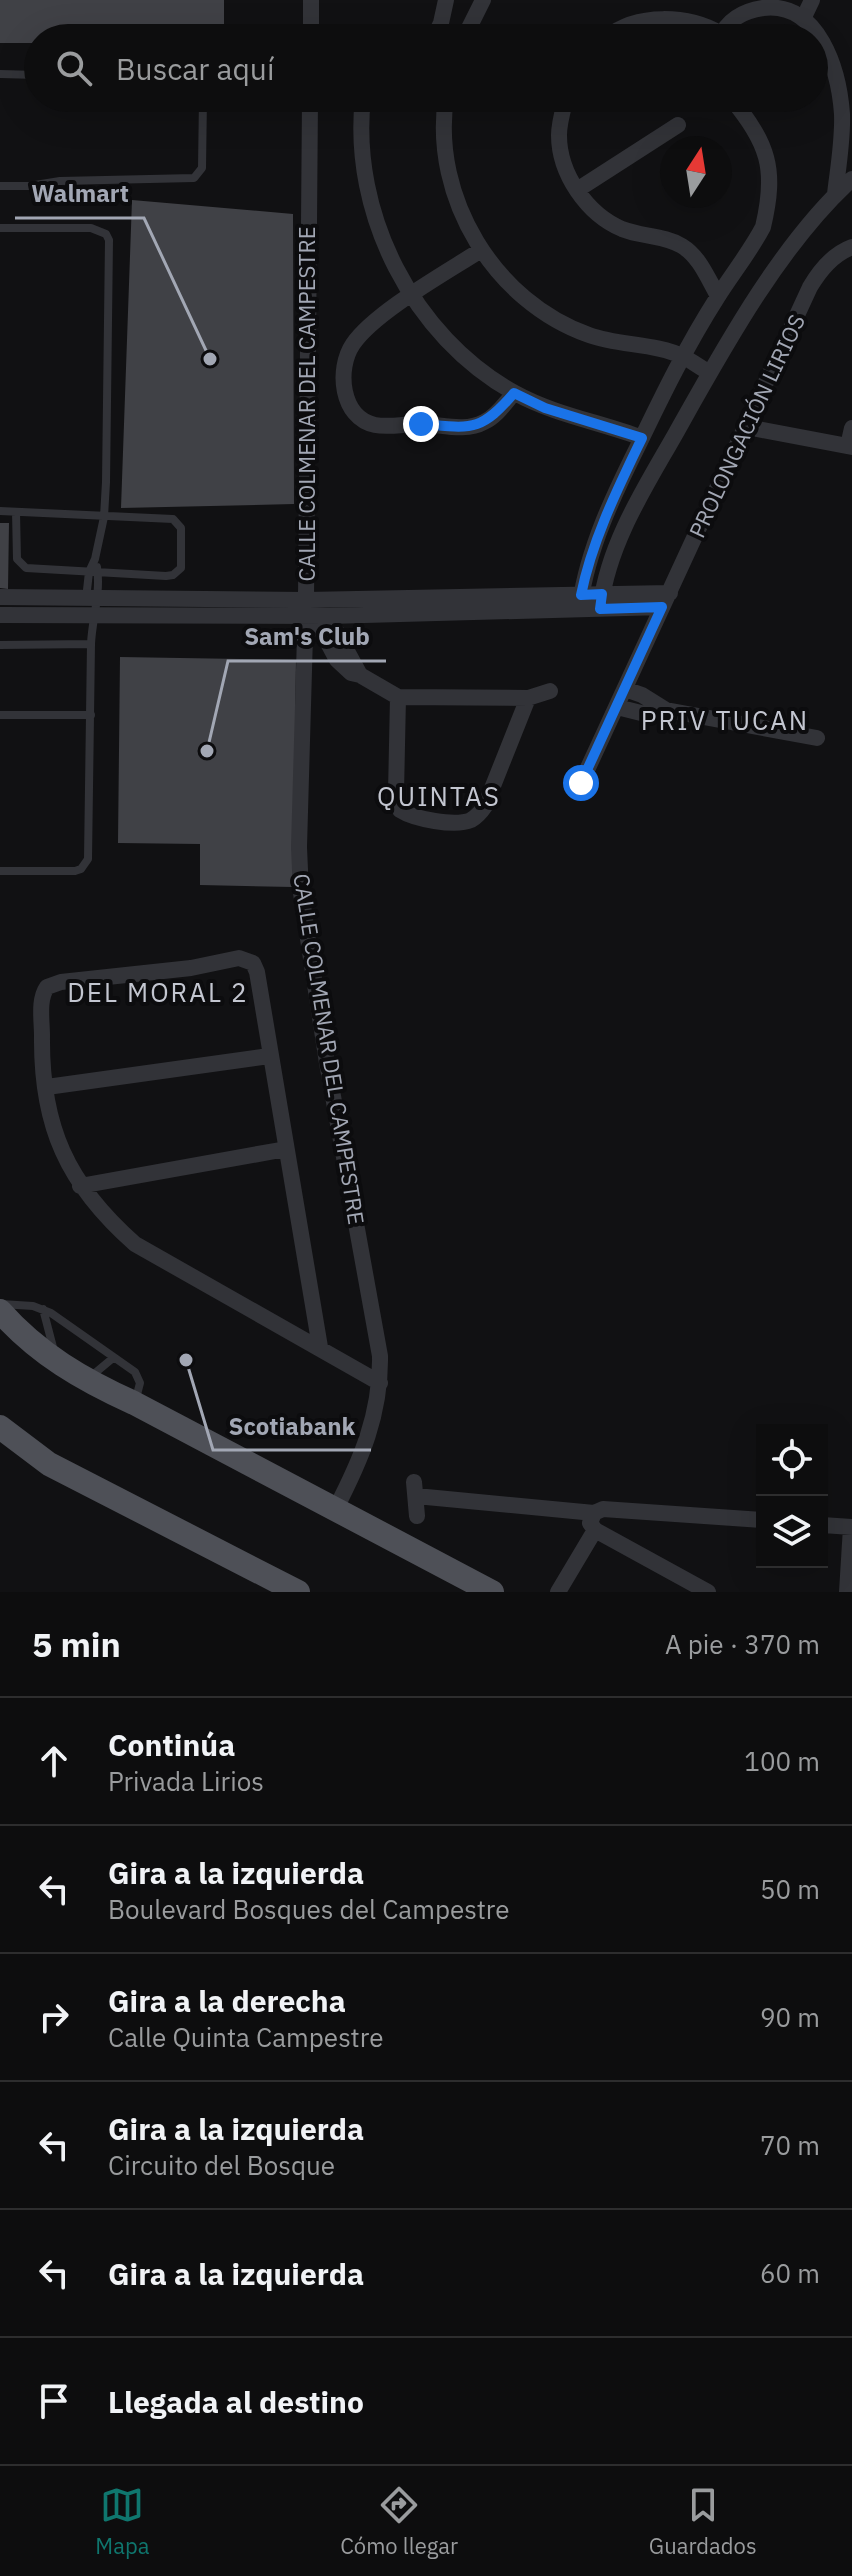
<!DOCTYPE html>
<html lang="es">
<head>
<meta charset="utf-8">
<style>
	body { margin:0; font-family:"IBM Plex Sans",sans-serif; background:#1b1b1c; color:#f1f3f6 }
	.controls { position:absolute; right:24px; bottom:24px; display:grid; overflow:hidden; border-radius:0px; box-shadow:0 8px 32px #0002 }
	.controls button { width:72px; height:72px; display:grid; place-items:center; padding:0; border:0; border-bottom:2px solid #2d2d2e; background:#0d0d0e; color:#f1f3f6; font:40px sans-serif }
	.compass { position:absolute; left:660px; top:136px; width:72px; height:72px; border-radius:50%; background:#0d0d0e; box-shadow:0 8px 32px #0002; rotate:12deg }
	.stop { position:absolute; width:24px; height:24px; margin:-18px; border:6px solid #1a73e8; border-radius:50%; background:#fff }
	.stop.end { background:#1a73e8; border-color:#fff; box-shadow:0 2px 8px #0008 }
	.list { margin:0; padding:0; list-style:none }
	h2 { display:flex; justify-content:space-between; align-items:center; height:104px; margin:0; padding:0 32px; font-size:34px }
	h2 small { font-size:26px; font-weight:400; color:#9a9c9e }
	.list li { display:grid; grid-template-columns:52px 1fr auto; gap:24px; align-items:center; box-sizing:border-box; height:128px; padding:0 32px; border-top:2px solid #2d2d2e }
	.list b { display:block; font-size:30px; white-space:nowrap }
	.list p { margin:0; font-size:26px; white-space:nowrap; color:#9a9c9e }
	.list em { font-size:26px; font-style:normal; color:#9a9c9e }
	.icon { flex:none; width:44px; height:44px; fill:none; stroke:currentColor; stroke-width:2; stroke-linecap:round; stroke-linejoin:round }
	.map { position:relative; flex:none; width:852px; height:1592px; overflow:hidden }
	.search { position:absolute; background:#0d0d0e; box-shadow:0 8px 32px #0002; left:24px; right:24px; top:24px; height:88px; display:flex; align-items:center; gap:20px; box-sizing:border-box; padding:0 28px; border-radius:44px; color:#9a9c9e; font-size:30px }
	.sheet { height:872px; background:#0d0d0e }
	nav { display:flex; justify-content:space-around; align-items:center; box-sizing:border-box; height:112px; border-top:2px solid #2d2d2e; background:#0d0d0e; font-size:22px; color:#9a9c9e }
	nav a { display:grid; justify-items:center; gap:4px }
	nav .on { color:#0f766e }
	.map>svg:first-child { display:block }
</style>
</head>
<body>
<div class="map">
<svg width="852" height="1592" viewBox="0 0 852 1592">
	<rect width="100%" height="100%" fill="#111113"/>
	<path fill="#404146" d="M0 0H224V38H38V43H0Z
		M132 200 293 214 294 504 121 508Z
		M0 523H9L8 589 0 588Z
		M120 657 296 660 293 887 200 885V844L118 843Z"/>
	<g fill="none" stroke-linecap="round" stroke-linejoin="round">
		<path stroke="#323338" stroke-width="8" d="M0 74 38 75
			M0 186H29L60 181 194 178 202 168 203 98
			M0 228H91L106 234 109 240 106 482 104 517 95 559 89 572 86 599
			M0 511 173 519 181 528V568L173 575 166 576 26 568 17 559 16 512
			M0 645 91 644
			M0 715H91
			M0 871H75L81 869 88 859 91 644C92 619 101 594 97 567
			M1 1304 33 1306 51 1313 135 1372 140 1383 135 1402
			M43 1309 54 1351
			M89 1378 113 1358"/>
		<path stroke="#323338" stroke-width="16" d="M803 19 812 0
			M311 38V0
			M434 38 441 23 446 0
			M464 38 483 0
			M606 38C637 12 689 15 721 34
			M720 38C728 19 743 11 763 8 819 1 839 71 842 114 843 141 838 168 835 194
			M310 98 306 600 299 847 301 893 327 1063 380 1356C381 1414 361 1460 335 1510
			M363 98C350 213 413 337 515 393 555 415 600 422 642 438
			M446 98C431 198 495 302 589 335 619 346 655 343 684 357 693 362 701 368 710 373
			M566 98C563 110 559 123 559 135 559 174 587 214 622 229 642 237 664 235 682 246 700 257 708 279 718 296
			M577 190 678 125
			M481 250C447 272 375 312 353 344 336 369 341 418 375 425 391 428 408 423 424 424 443 425 466 432 484 422 497 416 505 403 514 393
			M747 427 852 447
			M848 446 852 428
			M0 597 306 600 670 593
			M580 604C588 548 614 494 639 444 663 394 687 345 717 298 732 274 750 252 763 227 777 168 768 144 731 98
			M601 604C609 542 646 486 676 433 723 349 781 243 852 179
			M0 615 328 616 662 607
			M313 615 337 660 351 673 360 675 398 697 528 698 550 691
			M328 616 359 673
			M625 689 642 695 666 710 817 738
			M398 697 396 793 400 810C414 819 455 827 471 820 478 816 481 812 485 806L528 698
			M617 707 649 715 666 710
			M581 783 810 287C820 270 833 254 852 247
			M47 1087 269 1056
			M80 1186 286 1149
			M320 1347 257 972 253 963 239 958 191 968 61 982 47 987C38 1000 42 1020 42 1036 41 1126 67 1184 135 1244L380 1383
			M414 1482 417 1516
			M416 1496 594 1513 603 1509 762 1520
			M594 1513 590 1523 595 1530 708 1592
			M822 1525 852 1527
			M558 1592 595 1530
			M847 1592 851 1527"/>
		<path stroke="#4e5057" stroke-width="24" d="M0 1311C38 1354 83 1380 134 1403L492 1592
			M0 1427 49 1464 298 1592"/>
	</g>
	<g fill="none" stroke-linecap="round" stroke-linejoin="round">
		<path stroke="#1a73e8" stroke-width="10" d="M421 424C471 428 480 433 514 393L545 408 642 438C618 488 592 540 581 595L602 594 600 609 662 607 581 783"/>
	</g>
	<g text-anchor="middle" stroke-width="8" stroke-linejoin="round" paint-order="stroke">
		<g font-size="22" fill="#a2a7b4" stroke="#0c0c0e">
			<text transform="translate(307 404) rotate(-90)" y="8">CALLE COLMENAR DEL CAMPESTRE</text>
			<text transform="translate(747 426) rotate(-65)" y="8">PROLONGACIÓN LIRIOS</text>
			<text transform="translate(329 1049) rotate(81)" y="8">CALLE COLMENAR DEL CAMPESTRE</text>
		</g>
		<g font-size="26" letter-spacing="2" fill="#c3c6d0" stroke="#0c0c0e">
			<text x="725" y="730">PRIV TUCAN</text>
			<text x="439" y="806">QUINTAS</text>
			<text x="158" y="1002">DEL MORAL 2</text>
		</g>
	</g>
	<path fill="none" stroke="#a2a7b4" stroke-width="3" d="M210 359L144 218H15M207 751L228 661H386M186 1360L213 1450H371"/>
	<g fill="#a2a7b4" stroke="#0c0c0e" stroke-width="3">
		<circle cx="210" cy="359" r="8"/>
		<circle cx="207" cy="751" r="8"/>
		<circle cx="186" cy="1360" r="8"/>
	</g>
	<g font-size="24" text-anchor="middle" font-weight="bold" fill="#a2a7b4" stroke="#0c0c0e" stroke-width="8" stroke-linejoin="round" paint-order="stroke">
		<text x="80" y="202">Walmart</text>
		<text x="307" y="645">Sam's Club</text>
		<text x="292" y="1435">Scotiabank</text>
	</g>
</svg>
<div class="controls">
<button><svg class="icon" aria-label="locate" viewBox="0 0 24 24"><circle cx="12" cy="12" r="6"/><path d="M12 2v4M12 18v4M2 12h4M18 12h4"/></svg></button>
<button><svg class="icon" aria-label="layers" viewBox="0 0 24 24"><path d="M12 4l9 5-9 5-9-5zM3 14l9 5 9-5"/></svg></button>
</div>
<svg class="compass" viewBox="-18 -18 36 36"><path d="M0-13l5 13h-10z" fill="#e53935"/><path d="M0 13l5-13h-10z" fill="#9a9c9e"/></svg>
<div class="stop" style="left:581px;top:783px"></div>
<div class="stop end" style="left:421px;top:424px"></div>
<div class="search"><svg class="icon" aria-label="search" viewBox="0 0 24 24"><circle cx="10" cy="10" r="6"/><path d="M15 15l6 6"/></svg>Buscar aquí</div>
</div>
<section class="sheet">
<h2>5 min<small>A pie · 370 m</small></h2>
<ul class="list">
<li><svg class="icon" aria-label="ahead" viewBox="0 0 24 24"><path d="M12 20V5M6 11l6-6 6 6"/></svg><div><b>Continúa</b><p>Privada Lirios</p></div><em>100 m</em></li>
<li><svg class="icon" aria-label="left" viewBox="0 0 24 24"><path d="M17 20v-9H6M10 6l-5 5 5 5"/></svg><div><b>Gira a la izquierda</b><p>Boulevard Bosques del Campestre</p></div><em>50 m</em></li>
<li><svg class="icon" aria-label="right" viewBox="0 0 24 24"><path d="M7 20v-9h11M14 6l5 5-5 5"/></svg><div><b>Gira a la derecha</b><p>Calle Quinta Campestre</p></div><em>90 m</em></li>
<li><svg class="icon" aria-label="left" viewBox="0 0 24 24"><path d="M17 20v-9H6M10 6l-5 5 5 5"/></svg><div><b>Gira a la izquierda</b><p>Circuito del Bosque</p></div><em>70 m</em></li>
<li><svg class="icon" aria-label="left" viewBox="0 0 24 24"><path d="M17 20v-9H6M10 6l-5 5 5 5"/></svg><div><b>Gira a la izquierda</b></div><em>60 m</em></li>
<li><svg class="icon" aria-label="arrive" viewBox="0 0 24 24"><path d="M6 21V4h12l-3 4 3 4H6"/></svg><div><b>Llegada al destino</b></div></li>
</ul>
</section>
<nav>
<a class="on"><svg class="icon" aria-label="map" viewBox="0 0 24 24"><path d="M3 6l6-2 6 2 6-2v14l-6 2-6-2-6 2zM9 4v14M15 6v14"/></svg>Mapa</a>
<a><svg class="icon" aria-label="directions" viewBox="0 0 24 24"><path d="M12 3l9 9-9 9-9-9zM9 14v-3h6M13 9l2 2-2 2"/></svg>Cómo llegar</a>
<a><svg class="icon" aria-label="saved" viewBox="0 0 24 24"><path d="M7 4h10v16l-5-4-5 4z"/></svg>Guardados</a>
</nav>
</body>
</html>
